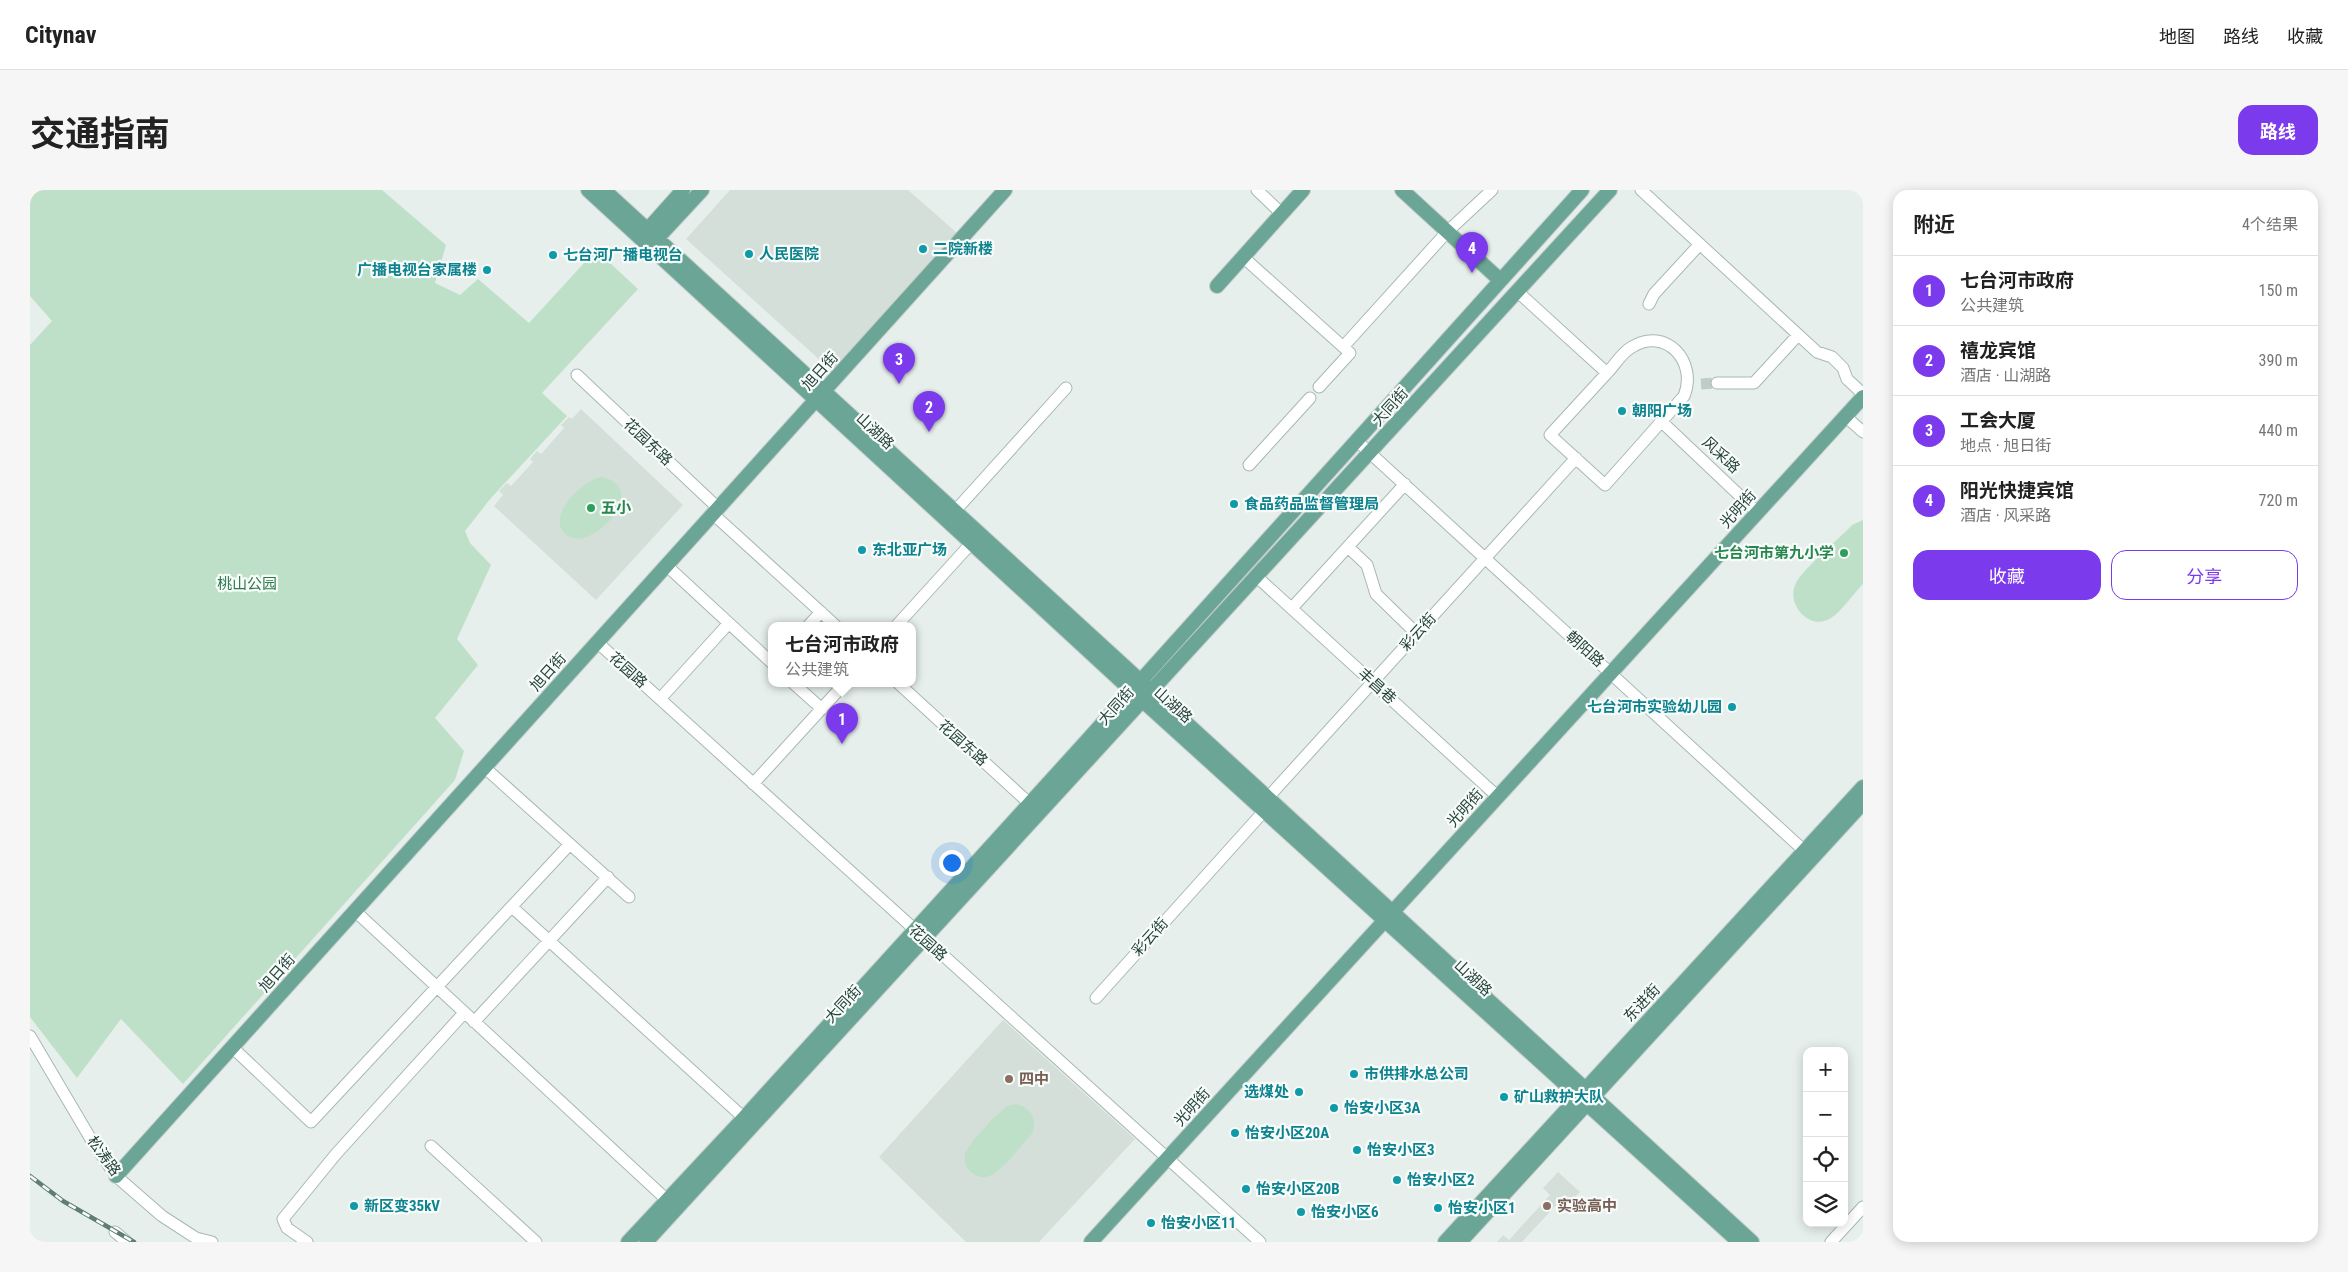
<!DOCTYPE html>
<html lang="zh">
<head>
<meta charset="utf-8">
<style>
	body { margin:0; font-family:"Roboto Condensed","Noto Sans SC",sans-serif; background:#f6f6f6; color:#222 }
	.controls { position:absolute; right:15px; bottom:15px; display:grid; overflow:hidden; border-radius:10px; box-shadow:0 2px 12px #0003 }
	.controls button { width:45px; height:45px; display:grid; place-items:center; padding:0; border:0; border-bottom:1px solid #e0e0e0; background:#fff; color:#222; font:25px sans-serif }
	.you { position:absolute; left:921px; top:672px; width:18px; height:18px; margin:-12px; border:4px solid #fff; border-radius:50%; background:#1a73e8; box-shadow:0 0 0 8px #1a73e833 }
	.badge { display:grid; place-items:center; width:32px; height:32px; border-radius:50%; background:#7c3aed; color:#fff; font-size:16px; font-weight:700 }
	.pin { position:absolute; translate:-50% -41px; filter:drop-shadow(0 1px 2px #0008) }
	.pin::after { content:''; position:absolute; top:26px; width:18px; height:15px; background:inherit; clip-path:polygon(0 0,100% 0,50% 100%) }
	.popup { position:absolute; left:738px; top:432px; width:148px; height:65px; box-sizing:border-box; display:grid; place-content:center; border-radius:10px; background:#fff; filter:drop-shadow(0 1px 4px #0005); font-size:16px; white-space:nowrap; color:#767676 }
	.popup b { font-size:19px; color:#222 }
	.popup::after { content:''; position:absolute; left:50%; top:100%; margin-left:-10px; border:10px solid transparent; border-top-color:#fff }
	.list { margin:0; padding:0; list-style:none }
	h2 { display:flex; justify-content:space-between; align-items:center; height:65px; margin:0; padding:0 20px; font-size:21px }
	h2 small { font-size:16px; font-weight:400; color:#767676 }
	.list li { display:grid; grid-template-columns:32px 1fr auto; gap:15px; align-items:center; box-sizing:border-box; height:70px; padding:0 20px; border-top:1px solid #e0e0e0 }
	.list b { display:block; font-size:19px; white-space:nowrap }
	.list p { margin:0; font-size:16px; white-space:nowrap; color:#767676 }
	.list em { font-size:16px; font-style:normal; color:#767676 }
	.actions { display:flex; gap:10px; padding:15px 20px }
	.actions a { flex:1; padding:11px 0; border:1px solid #7c3aed; border-radius:15px; text-align:center; font-size:18px; color:#7c3aed }
	.actions .main { background:#7c3aed; color:#fff }
	.icon { flex:none; width:28px; height:28px; fill:none; stroke:currentColor; stroke-width:2; stroke-linecap:round; stroke-linejoin:round }
	.map { position:relative; flex:none; width:1833px; height:1052px; overflow:hidden; border-radius:15px }
	header { display:flex; align-items:center; gap:30px; box-sizing:border-box; height:70px; padding:0 25px; background:#fff; border-bottom:1px solid #e0e0e0 }
	header strong { font-size:24px }
	nav { display:flex; gap:28px; margin-inline-start:auto; font-size:18px }
	.intro { display:flex; align-items:center; justify-content:space-between; box-sizing:border-box; height:120px; padding:0 30px }
	h1 { margin:0; font-size:35px }
	.button { padding:12px 22px; border-radius:15px; background:#7c3aed; color:#fff; font-size:18px; font-weight:700 }
	main { display:flex; gap:30px; padding:0 30px }
	aside { flex:1; background:#fff; border-radius:15px; box-shadow:0 2px 12px #0003 }
	.map>svg:first-child { display:block }
</style>
</head>
<body>
<header>
<strong>Citynav</strong>
<nav><a>地图</a><a>路线</a><a>收藏</a></nav>
</header>
<div class="intro"><h1>交通指南</h1><a class="button">路线</a></div>
<main>
<div class="map">
<svg width="1833" height="1052" viewBox="0 0 1833 1052">
	<rect width="100%" height="100%" fill="#e6efeb"/>
	<path fill="#d4dfda" d="M700 0H878L927 43 802 181 656 49Z
		M551 219 653 315 566 410 464 316 473 305 469 301 477 293 481 296 503 272 500 269 507 261 511 264 534 238 531 235 539 227 542 229Z
		M973 830 1105 949 1009 1052H936L849 967Z
		M1528 982 1550 1002 1534 1019 1527 1014 1492 1052H1467L1473 1045 1479 1050 1520 1005 1513 998Z"/>
	<path fill="#bfe0c8" d="M0 0H352L416 55 405 93 430 105 448 89 499 133 566 60 608 99 512 203 537 226 461 308 435 341 440 353 461 375 427 449 448 475 405 528 434 561 425 590 153 894 91 829 47 888 0 827V155L22 131 0 106Z
		M572 287C621 297 564 360 540 347 510 331 553 289 572 287Z
		M1833 330V394C1823 404 1813 420 1801 428 1780 442 1755 414 1766 393 1772 380 1810 348 1822 335Z
		M986 914C1001 918 1008 929 1002 944 990 956 979 973 965 983 951 994 931 980 935 964 937 955 967 923 975 918 978 915 982 915 986 914Z"/>
	<g fill="none" stroke-linecap="round" stroke-linejoin="round">
		<path stroke="#bfccc8" stroke-width="11" stroke-dasharray="11 5.5" stroke-linecap="butt" d="M1671 194 1687 193"/>
		<defs>
			<path id="minor" d="M1227 0 1252 24
				M1611 0 1787 162 1802 167 1813 178 1817 189 1833 204
				M1213 67 1320 163 1289 197
				M1488 102 1577 183C1585 175 1592 162 1602 157 1636 136 1668 172 1654 206L1575 295 1520 245 1577 183
				M1619 114 1624 104 1670 54
				M1313 157 1417 42 1462 0
				M547 185 688 318
				M1687 193H1724L1768 145
				M1815 226 1833 242
				M1632 232 1727 322
				M1327 251 1781 667
				M1219 275 1280 208
				M925 321 1036 198
				M683 324 805 435
				M1318 357 1337 375 1346 404 1387 444
				M636 375 742 473
				M1226 386 1467 606
				M1262 418 1375 294
				M779 435 791 422
				M867 435 946 348
				M567 452 1230 1052
				M763 493 792 519
				M868 493 999 613
				M630 509 699 433
				M454 577 599 707
				M723 594 815 493
				M1233 613 1546 268
				M482 717 714 928
				M325 721 637 1010
				M1066 808 1235 620
				M444 832 578 687
				M0 846 62 951 86 986 132 1026 166 1048 182 1052
				M202 857 281 932 540 654
				M401 956 506 1052
				M85 1042 97 1052
				M277 1052 257 1038 253 1029 306 964 434 823
				M1801 1052 1833 1017"/>
			<path id="major" d="M558 0 1101 500 1709 1052
				M574 0C957 351 1340 700 1722 1052
				M1372 0 1470 90
				M612 46 653 0
				M621 55 672 0
				M1187 96 1273 0
				M86 986 975 0
				M598 1052 714 928 1053 555 1552 0
				M616 1052 1580 0
				M1061 1052 1833 207
				M1415 1052 1833 597
				M1430 1052 1833 613"/>
		</defs>
		<use href="#minor" stroke="#a8b8b2" stroke-width="13"/>
		<use href="#major" stroke="#c2cac8" stroke-width="16"/>
		<use href="#minor" stroke="#fff" stroke-width="11"/>
		<use href="#major" stroke="#6aa596" stroke-width="14"/>
		<defs>
			<path id="rail" d="M0 986 33 1011 104 1052"/>
		</defs>
		<use href="#rail" stroke="#5f7d75" stroke-width="4.5"/>
		<use href="#rail" stroke="#f7fbf9" stroke-width="2.5" stroke-dasharray="8" stroke-linecap="butt"/>
	</g>
	<g fill="#0f9aa8" stroke="#f7fbf9" stroke-width="2">
		<circle cx="893" cy="59" r="5"/>
		<circle cx="719" cy="64" r="5"/>
		<circle cx="523" cy="65" r="5"/>
		<circle cx="457" cy="80" r="5"/>
		<circle cx="1592" cy="221" r="5"/>
		<circle cx="1204" cy="314" r="5"/>
		<circle cx="832" cy="360" r="5"/>
		<circle cx="1702" cy="517" r="5"/>
		<circle cx="1324" cy="884" r="5"/>
		<circle cx="1269" cy="902" r="5"/>
		<circle cx="1474" cy="907" r="5"/>
		<circle cx="1304" cy="918" r="5"/>
		<circle cx="1205" cy="943" r="5"/>
		<circle cx="1327" cy="960" r="5"/>
		<circle cx="1367" cy="990" r="5"/>
		<circle cx="1216" cy="999" r="5"/>
		<circle cx="324" cy="1016" r="5"/>
		<circle cx="1408" cy="1018" r="5"/>
		<circle cx="1271" cy="1022" r="5"/>
		<circle cx="1121" cy="1033" r="5"/>
	</g>
	<g fill="#2e9e5b" stroke="#f7fbf9" stroke-width="2">
		<circle cx="561" cy="318" r="5"/>
		<circle cx="1814" cy="363" r="5"/>
	</g>
	<g fill="#8d6e63" stroke="#f7fbf9" stroke-width="2">
		<circle cx="979" cy="889" r="5"/>
		<circle cx="1517" cy="1016" r="5"/>
	</g>
	<g text-anchor="middle" stroke-width="4.5" stroke-linejoin="round" paint-order="stroke">
		<g font-size="15" font-weight="bold" fill="#0d838f" stroke="#f7fbf9" text-anchor="start">
			<text x="903" y="64">二院新楼</text>
			<text x="729" y="69">人民医院</text>
			<text x="533" y="70">七台河广播电视台</text>
			<text x="447" y="85" text-anchor="end">广播电视台家属楼</text>
			<text x="1602" y="226">朝阳广场</text>
			<text x="1214" y="319">食品药品监督管理局</text>
			<text x="842" y="365">东北亚广场</text>
			<text x="1692" y="522" text-anchor="end">七台河市实验幼儿园</text>
			<text x="1334" y="889">市供排水总公司</text>
			<text x="1259" y="907" text-anchor="end">选煤处</text>
			<text x="1484" y="912">矿山救护大队</text>
			<text x="1314" y="923">怡安小区3A</text>
			<text x="1215" y="948">怡安小区20A</text>
			<text x="1337" y="965">怡安小区3</text>
			<text x="1377" y="995">怡安小区2</text>
			<text x="1226" y="1004">怡安小区20B</text>
			<text x="334" y="1021">新区变35kV</text>
			<text x="1418" y="1023">怡安小区1</text>
			<text x="1281" y="1027">怡安小区6</text>
			<text x="1131" y="1038">怡安小区11</text>
		</g>
		<g font-size="15" fill="#24423a" stroke="#f7fbf9">
			<text transform="translate(790 181) rotate(-48)" y="5">旭日街</text>
			<text transform="translate(1360 217) rotate(-48)" y="5">大同街</text>
			<text transform="translate(845 241) rotate(43)" y="5">山湖路</text>
			<text transform="translate(618 252) rotate(43)" y="5">花园东路</text>
			<text transform="translate(1691 265) rotate(43)" y="5">风采路</text>
			<text transform="translate(1708 319) rotate(-48)" y="5">光明街</text>
			<text transform="translate(1388 442) rotate(-48)" y="5">彩云街</text>
			<text transform="translate(1555 459) rotate(42)" y="5">朝阳路</text>
			<text transform="translate(598 480) rotate(42)" y="5">花园路</text>
			<text transform="translate(518 482) rotate(-48)" y="5">旭日街</text>
			<text transform="translate(1347 496) rotate(42)" y="5">丰昌巷</text>
			<text transform="translate(1143 515) rotate(42)" y="5">山湖路</text>
			<text transform="translate(1086 516) rotate(-48)" y="5">大同街</text>
			<text transform="translate(933 553) rotate(42)" y="5">花园东路</text>
			<text transform="translate(1435 618) rotate(-48)" y="5">光明街</text>
			<text transform="translate(1120 747) rotate(-48)" y="5">彩云街</text>
			<text transform="translate(898 753) rotate(42)" y="5">花园路</text>
			<text transform="translate(247 783) rotate(-48)" y="5">旭日街</text>
			<text transform="translate(1443 788) rotate(43)" y="5">山湖路</text>
			<text transform="translate(1612 813) rotate(-47)" y="5">东进街</text>
			<text transform="translate(813 814) rotate(-47)" y="5">大同街</text>
			<text transform="translate(1162 917) rotate(-48)" y="5">光明街</text>
			<text transform="translate(74 966) rotate(54)" y="5">松涛路</text>
		</g>
		<g font-size="15" font-weight="bold" fill="#27864d" stroke="#f7fbf9" text-anchor="start">
			<text x="571" y="323">五小</text>
			<text x="1804" y="368" text-anchor="end">七台河市第九小学</text>
		</g>
		<g font-size="15" fill="#2d7a4b" stroke="#f7fbf9">
			<text x="217" y="399">桃山公园</text>
		</g>
		<g font-size="15" font-weight="bold" fill="#785e54" stroke="#f7fbf9" text-anchor="start">
			<text x="989" y="894">四中</text>
			<text x="1527" y="1021">实验高中</text>
		</g>
	</g>
</svg>
<div class="controls">
<button>+</button>
<button>−</button>
<button><svg class="icon" aria-label="locate" viewBox="0 0 24 24"><circle cx="12" cy="12" r="6"/><path d="M12 2v4M12 18v4M2 12h4M18 12h4"/></svg></button>
<button><svg class="icon" aria-label="layers" viewBox="0 0 24 24"><path d="M12 4l9 5-9 5-9-5zM3 14l9 5 9-5"/></svg></button>
</div>
<div class="you"></div>
<div class="pin badge" style="left:812px;top:554px">1</div>
<div class="popup"><b>七台河市政府</b>公共建筑</div>
<div class="pin badge" style="left:899px;top:242px">2</div>
<div class="pin badge" style="left:869px;top:194px">3</div>
<div class="pin badge" style="left:1442px;top:83px">4</div>
</div>
<aside>
<h2>附近<small>4个结果</small></h2>
<ul class="list">
<li><span class="badge">1</span><div><b>七台河市政府</b><p>公共建筑</p></div><em>150 m</em></li>
<li><span class="badge">2</span><div><b>禧龙宾馆</b><p>酒店 · 山湖路</p></div><em>390 m</em></li>
<li><span class="badge">3</span><div><b>工会大厦</b><p>地点 · 旭日街</p></div><em>440 m</em></li>
<li><span class="badge">4</span><div><b>阳光快捷宾馆</b><p>酒店 · 风采路</p></div><em>720 m</em></li>
</ul>
<div class="actions"><a class="main">收藏</a><a>分享</a></div>
</aside>
</main>
</body>
</html>
